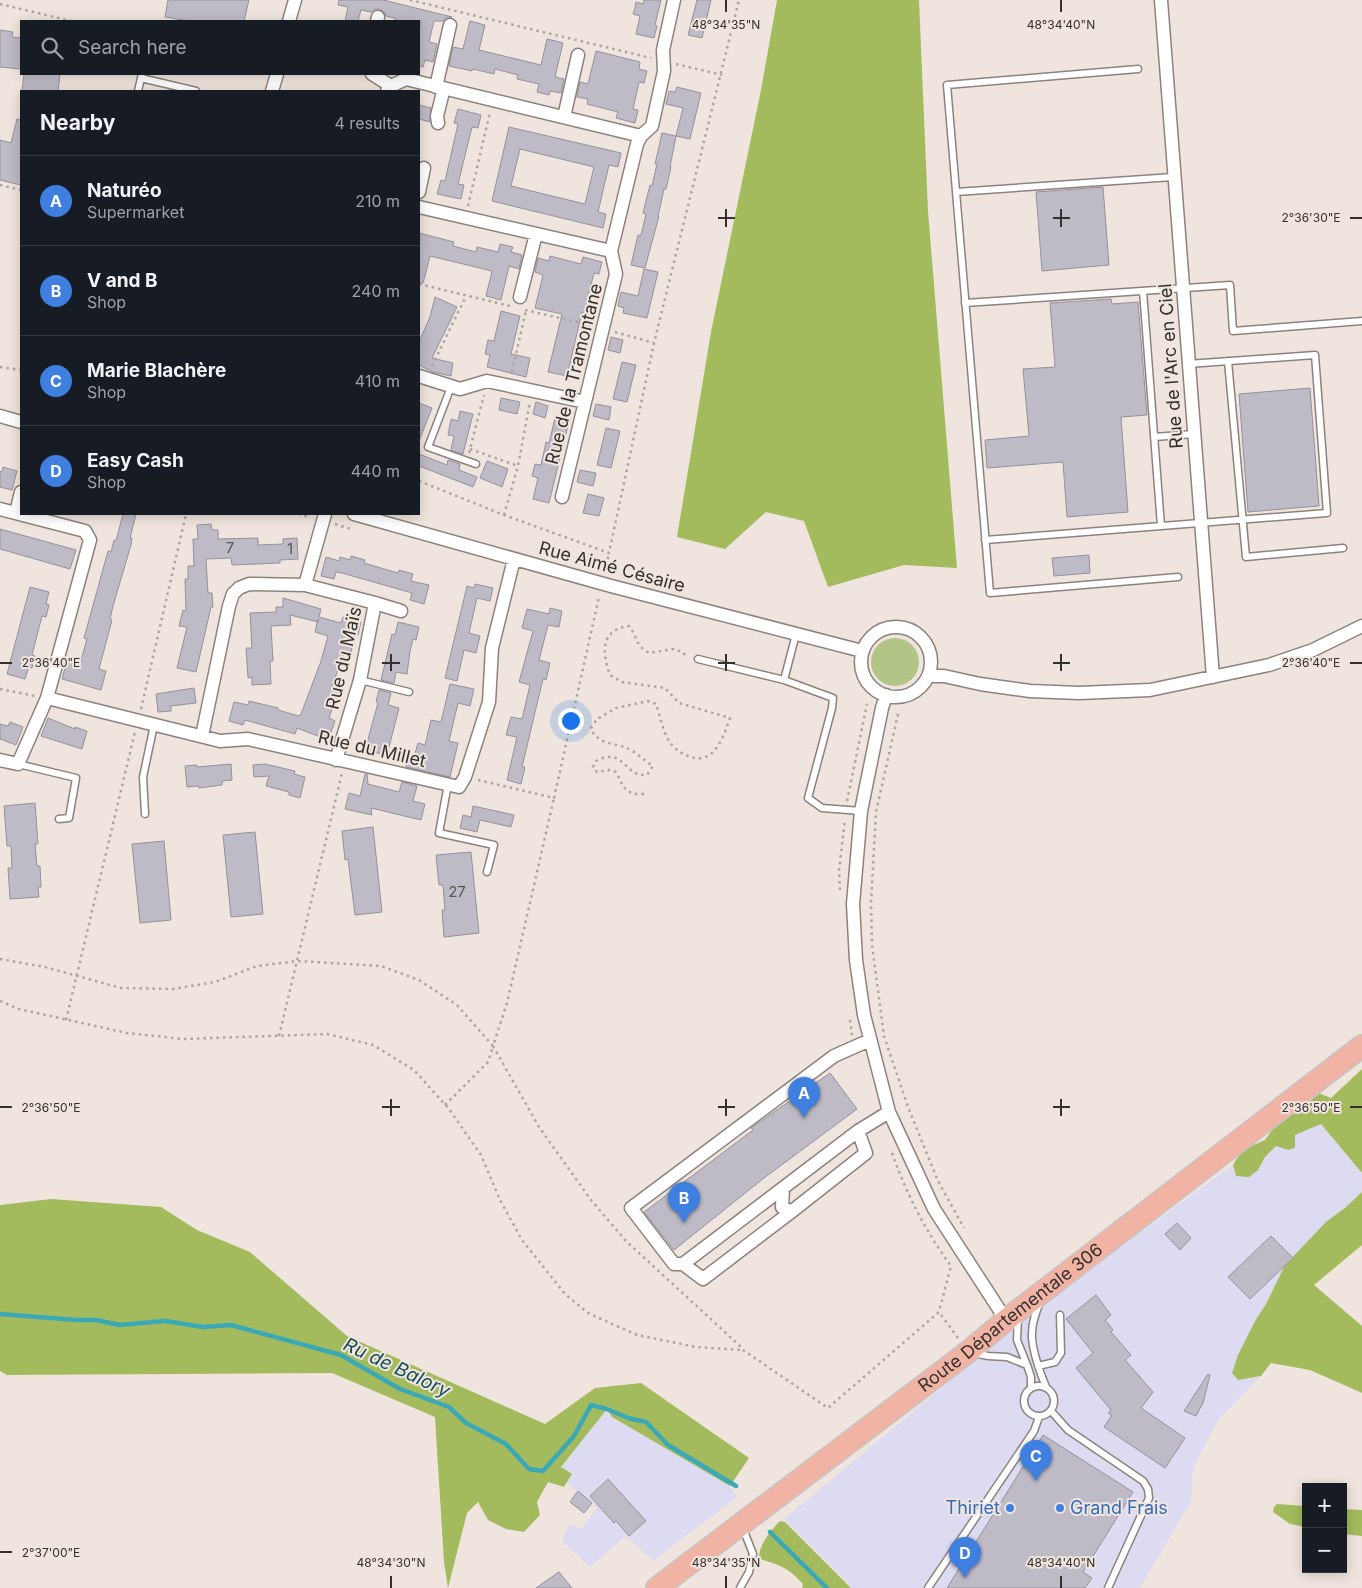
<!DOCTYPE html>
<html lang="en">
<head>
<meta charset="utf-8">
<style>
	body { margin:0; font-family:Inter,sans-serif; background:#20242c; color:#f1f3f6 }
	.controls { position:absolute; right:15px; bottom:15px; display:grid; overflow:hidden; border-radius:0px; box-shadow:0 2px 12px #0003 }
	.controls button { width:45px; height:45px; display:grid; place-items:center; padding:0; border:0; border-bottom:1px solid #363941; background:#171b24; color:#f1f3f6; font:25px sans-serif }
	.you { position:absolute; left:570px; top:720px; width:18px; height:18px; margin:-12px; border:4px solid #fff; border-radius:50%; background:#1a73e8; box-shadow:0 0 0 8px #1a73e833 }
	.badge { display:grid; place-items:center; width:32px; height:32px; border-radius:50%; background:#b45309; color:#fff; font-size:16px; font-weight:700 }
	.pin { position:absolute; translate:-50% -41px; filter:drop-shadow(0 1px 2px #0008) }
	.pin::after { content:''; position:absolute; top:26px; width:18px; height:15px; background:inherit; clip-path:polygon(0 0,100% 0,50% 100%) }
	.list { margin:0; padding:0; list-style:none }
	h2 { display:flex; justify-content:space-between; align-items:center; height:65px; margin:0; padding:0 20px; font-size:21px }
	h2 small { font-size:16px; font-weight:400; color:#9ea1a6 }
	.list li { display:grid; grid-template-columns:32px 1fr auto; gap:15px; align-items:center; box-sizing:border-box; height:90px; padding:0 20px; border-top:1px solid #363941 }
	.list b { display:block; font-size:19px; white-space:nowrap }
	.list p { margin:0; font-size:16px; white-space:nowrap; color:#9ea1a6 }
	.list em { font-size:16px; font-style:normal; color:#9ea1a6 }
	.icon { flex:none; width:28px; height:28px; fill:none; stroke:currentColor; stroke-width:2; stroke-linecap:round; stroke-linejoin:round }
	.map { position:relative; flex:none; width:1362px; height:1588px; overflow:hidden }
	.search { position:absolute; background:#171b24; box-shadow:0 2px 12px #0003; left:20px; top:20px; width:400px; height:55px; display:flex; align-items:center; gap:12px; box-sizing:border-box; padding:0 18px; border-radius:0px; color:#9ea1a6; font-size:19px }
	.panel { position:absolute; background:#171b24; box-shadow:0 2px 12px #0003; left:20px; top:90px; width:400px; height:425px; border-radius:0px }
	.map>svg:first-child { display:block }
</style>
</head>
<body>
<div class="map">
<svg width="1362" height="1588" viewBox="0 0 1362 1588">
	<rect width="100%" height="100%" fill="#f0e5de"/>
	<path fill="#dddbf1" d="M1321 1124 1362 1173V1192L1285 1265 1266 1304 1255 1321 1249 1379 1261 1376 1219 1419 1193 1468 1191 1501 1140 1588H853L784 1519 1047 1300 1233 1165 1236 1176 1258 1170 1265 1157 1276 1146 1288 1150 1295 1135Z
		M607 1409 612 1417 730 1486 737 1497 653 1561 626 1536 590 1567 561 1540 570 1524 581 1529 597 1508 567 1482 572 1474 561 1467Z"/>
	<path fill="#b3c487" d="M871 662a24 24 0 1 1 48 0a24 24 0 1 1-48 0Z"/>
	<path fill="#a3bb5c" d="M777 0H919L928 211 957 568 904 565 828 587 804 521 766 512 725 549 677 537 711 332 761 90Z
		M1362 1069V1173L1321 1124 1295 1135V1148L1288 1150 1276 1146 1265 1157 1258 1170 1249 1177 1236 1176 1233 1165 1242 1150 1265 1140 1274 1127 1318 1093 1331 1098Z
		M1362 1192V1245L1314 1285 1362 1326V1393L1310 1370 1271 1363 1261 1376 1238 1380 1232 1373 1238 1355 1255 1321 1266 1304 1285 1265 1326 1222 1346 1207Z
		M51 1199 161 1207 197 1230 250 1252 347 1336 545 1424 595 1388 641 1383 749 1458 730 1486 612 1417 607 1409 561 1467 572 1474 564 1487 548 1482 537 1502 540 1515 524 1532 506 1529 488 1520 478 1502 467 1513 448 1588 444 1562 435 1417 332 1373 7 1375 0 1371V1205Z
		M1277 1504 1306 1506V1527L1290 1524 1273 1512 1274 1507Z
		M1343 1509 1362 1510V1536L1343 1534Z
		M780 1521 785 1522 851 1588H802L803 1584C788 1568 781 1565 759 1559 758 1546 771 1530 780 1521Z"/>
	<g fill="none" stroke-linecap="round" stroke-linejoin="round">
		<path stroke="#3ba8b8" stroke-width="4.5" d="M0 1314 76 1320H96L119 1325 165 1321 203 1327 231 1325 341 1355 400 1389 449 1407 466 1423 506 1444 529 1469 543 1471 574 1436 591 1405 607 1409 628 1418 646 1422 668 1445 736 1486
			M770 1532 827 1588"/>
	</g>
	<path fill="#bebbc6" stroke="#94919c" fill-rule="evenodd" d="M168 0H249L244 21H189L165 17Z
		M339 0H383L452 17H447L443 21H434L429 42 437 44 433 62 425 60 423 67 419 66V32L421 21H395V18L386 16 384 12 379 9H375L371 12 361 10 358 21H345L348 7 338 5Z
		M644 0H661L655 25 657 26 654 38 636 34 640 16 633 14 635 8 636 2 643 4Z
		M697 0H711L702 38 688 35Z
		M470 21 485 25 479 50 508 57 541 65 547 39 563 43 555 77 564 79 561 93 550 91 549 95 537 92 539 84 517 79 518 75 495 69 494 74 473 69 472 71 449 66 453 47 463 49Z
		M0 30 13 32 12 37 21 38V69L0 67Z
		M596 51 640 62 639 69 647 71 644 83 639 82 633 109 638 110 635 123 616 118 618 112 587 104 588 99 577 97 580 82 588 84Z
		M24 74H60L58 91H22Z
		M677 87 701 93 690 139 676 136 670 167H671L666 189H664L658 216H659L645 268 631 265 638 235H641L646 214 643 213 650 185 652 186 657 164H655L662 133 676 136 683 108 666 104 669 91 675 92Z
		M419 105 431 108 430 122 419 119Z
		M458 109 481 115 478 128 472 127 458 184 464 185 461 199 437 194 441 180 445 181 458 124 454 123Z
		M17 119 21 120V185L0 180V140L11 143Z
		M509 127 621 153 618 167 609 165 598 212 606 214 603 228 492 201ZM520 149 594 167 585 204 511 186Z
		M1103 187 1109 265 1042 271 1036 192Z
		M419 233 454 242 453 246 476 252 477 247 498 252 500 244 513 247 511 252 522 255 519 269 509 266 501 300 486 296 492 271 430 256 423 283H419Z
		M550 256 581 264 583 257 602 262 599 274 594 273 587 300 592 301 589 314 582 312 567 376 548 372 562 314 535 308 543 275 535 272 538 258 549 261Z
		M644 269 658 272 647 318 623 313 624 308 618 306 621 292 638 296Z
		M435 297 457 307 432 358 453 363 451 376 433 372 419 365V342L430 317Z
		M1111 299 1112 304 1138 302 1147 415 1121 417 1128 512 1067 517 1063 462 987 468 985 440 1029 436 1023 369 1055 367 1050 303Z
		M501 311 520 316 511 354 530 358 526 377 487 367 490 355 485 354 488 340 494 341Z
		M611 337 623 340 620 353 608 350Z
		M622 362 636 365 627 402 613 399Z
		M1310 388 1319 506 1248 512 1239 394Z
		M501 398 520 402 517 414 499 410Z
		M536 402 548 406 545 418 533 414Z
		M419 403 432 408 419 441Z
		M596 404 611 407 609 420 593 416Z
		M460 411 473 414 463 454 451 450 454 436 448 435 451 419 458 421Z
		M555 418 569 421 549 503 533 499 538 478 532 476 535 464 541 465 546 442 549 443Z
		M606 428 620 431 611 468 597 465Z
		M419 454 447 465 448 460 460 464 459 470 477 477 473 487 419 466Z
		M487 461 508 469 502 487 480 478Z
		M3 467 17 471 12 490 0 487V471L2 472Z
		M580 470 596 473 593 486 577 482Z
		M588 494 604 498 599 516 583 513Z
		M123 514H136L130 538H132L131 545 113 606 110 619 112 620 99 669 106 671 101 690 62 679 67 660 80 664 87 639 84 638 108 551 111 552 114 540 116 541Z
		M211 524 212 530H218V539L258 538V545L283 544V539L297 538 298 559 280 560V563L232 565 231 558 206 559 208 593H212L213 607H211L196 672 177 668 187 627 179 626 183 610 186 611 185 579H188V566H194L193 539H198L197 525Z
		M0 529 76 550 70 569 0 549Z
		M1089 555 1090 573 1054 576 1052 558Z
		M351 556 365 560 364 563 398 573 399 570 413 574 411 581 429 585 424 604 410 600 412 593 342 573 336 572 334 579 321 576 326 557 339 561 340 557 350 560Z
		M475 584 493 588 490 601 477 598 469 633 480 636 476 653 464 650 457 681 445 678 467 586 474 588Z
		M30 587 49 592 46 604 49 605 46 617 42 616 32 655 35 656 32 668 29 667 25 679 7 674Z
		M283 598 321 609 319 617 341 623 343 617 361 622 358 635H355L351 652 345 651 331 689 338 692 329 718 335 721 328 740 297 728 295 734 245 720 243 725 229 721 234 702 248 705 249 701 278 708V710L299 716 301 714 321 661 328 636 315 632 318 619V622L290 615 291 625 271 626 273 661H270L271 684 252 685V677L248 678 246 648H252L250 613 276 612V607H283Z
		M550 608 562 611 559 627 548 625 539 660 550 663 546 680 543 679 522 767H525L521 784 507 780 517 737 506 735 511 717 522 719 530 685 519 682 533 631 522 628 527 609 549 614Z
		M398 622 419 627 416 640 413 639 410 651 407 674 396 672 394 683 381 680 392 634 395 635Z
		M450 684 474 689 470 706 458 703 449 741 458 743 450 777 406 767 408 756 414 757 418 743 425 745 431 720 441 722Z
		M194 688 196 703 171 706V711L158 712 156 694Z
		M379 690 391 693 388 705 399 708 387 755 365 750 378 703 376 702Z
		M48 718 75 729V727L87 731 82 749 41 736Z
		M10 722 23 727 16 745 0 739V724L8 726Z
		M231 764 232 780 222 781V785L199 788 198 786 187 787 185 766 197 765V767Z
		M265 764 295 771 294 774 305 777 300 798 289 795V792L266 786 269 776 254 777 253 765Z
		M365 774H367L368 784 399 792 402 782 417 786 413 801 425 804 421 820 371 808 372 815 345 809 349 793 360 796Z
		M35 803 38 844H35L37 866H40L41 887H38L39 897 10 899 8 868H12L11 846H7L4 806Z
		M473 806 514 815 511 827 480 820 477 832 460 828 463 815 471 817Z
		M373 827 382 912 355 915 348 859 345 860 342 831Z
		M255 832 263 914 231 917 223 835Z
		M164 841 171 920 140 923 132 844Z
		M471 852 479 933 444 937 442 910H445L443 885H439L436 855Z
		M830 1073 857 1109 764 1178 674 1250 644 1212 753 1130 751 1128Z
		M1177 1223 1191 1238 1180 1250 1165 1234Z
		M1271 1236 1293 1258 1250 1299 1228 1277Z
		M1096 1295 1111 1315 1105 1320 1113 1330 1111 1332 1131 1355 1125 1360 1153 1392 1141 1408 1185 1438 1165 1468 1104 1427 1112 1415 1108 1413 1111 1410 1076 1368 1093 1353 1066 1319Z
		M1208 1374 1210 1375 1203 1403 1196 1416 1184 1411Z
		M1043 1435 1133 1492 1083 1572 1092 1578 1085 1588H947Z
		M608 1479 646 1521 629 1536 616 1521 614 1523 590 1496Z
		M578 1491 592 1503 584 1513 570 1502Z
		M559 1572 572 1588H536Z"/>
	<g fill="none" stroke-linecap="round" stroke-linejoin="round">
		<defs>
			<path id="lane" d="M1138 69 947 85 990 593 1178 577
				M141 78 196 91
				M138 91 142 74
				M956 192 1173 177
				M1143 291 1161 526
				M965 303 1230 285 1233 331 1362 321
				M1228 361 1246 557 1343 548
				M451 387 428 447 476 464
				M1154 437 1194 434
				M985 540 1327 513 1315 355 1188 364
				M698 659 784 680 833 698 832 708 808 798 822 808 861 811
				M360 680 409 692
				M784 680 796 634
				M18 764 76 778 69 818 59 819
				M448 784 439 833 494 845 487 872
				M145 814 143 777 154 725
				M1040 1302C1036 1312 1032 1322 1032 1333 1031 1347 1040 1373 1046 1387
				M1018 1317 1017 1340 1027 1365
				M974 1353 988 1356 1007 1357 1027 1365 1031 1377V1388
				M1038 1366 1055 1362 1061 1353 1060 1315
				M1024 1401a15 15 0 1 1 30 0a15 15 0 1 1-30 0Z
				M1051 1411 1068 1430 1143 1481 1148 1489 1149 1498 1108 1588
				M740 1588 749 1572 753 1554 742 1526
				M928 1588 1034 1431 1039 1417"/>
			<path id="street" d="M1161 0 1213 677
				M289 21 295 0
				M377 21 378 17
				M372 74 391 86
				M436 87 450 25
				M272 91 277 74
				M387 91 391 86 406 79 641 136
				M564 117 578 55
				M438 123 437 116 444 88
				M419 192 424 168
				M419 207 611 251
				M520 297 536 234
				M419 376 460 389 487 381 585 402
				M0 416 21 422
				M562 497 616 274 611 251 637 144 641 136 652 126 664 71 663 50 674 0
				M0 509 85 531 90 540 47 698 18 764 0 760
				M16 513 21 492
				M354 514 611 586 862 651
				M305 585 325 514
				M375 603 401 611
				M861 662a35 35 0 1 1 70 0a35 35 0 1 1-70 0Z
				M928 676H944L980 684 1030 691 1079 693 1150 690 1269 665 1313 650 1362 626
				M886 695 882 708 861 811 853 904 856 960 864 1015 889 1112 934 1209 1006 1320
				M47 698 220 741 248 739 459 787 465 777 489 702 492 648 514 559
				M202 736 229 606 233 594 239 588 249 584 305 585 375 603 360 680 336 760
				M858 1131 866 1153 791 1212 703 1279 683 1264 858 1131 889 1112
				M783 1189 782 1207 791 1212
				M683 1264H674L631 1208 834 1056 870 1040"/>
			<g id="primary">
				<path id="s1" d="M657 1588 968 1352 1006 1320 1362 1046"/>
			</g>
		</defs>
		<use href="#lane" stroke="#8d827c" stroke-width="9"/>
		<use href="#street" stroke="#8d827c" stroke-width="15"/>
		<use href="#primary" stroke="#c6c5c4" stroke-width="24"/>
		<path stroke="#aca49e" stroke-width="2.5" stroke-dasharray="2.5 4" stroke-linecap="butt" d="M410 0 651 58
			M0 4 71 21
			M676 64 722 75
			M0 185 21 190
			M468 206 490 112
			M419 284 510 306
			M525 310 590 325
			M615 332 654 343
			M432 366 466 296
			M0 367 21 370
			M512 372 526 310
			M470 449 518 466
			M469 453 484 395
			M419 481 504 515 609 553 654 343 739 0
			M298 514 310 517
			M504 515 518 466 530 402
			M335 524 351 529
			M605 572 609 553
			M0 689 35 696
			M141 709 186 514
			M898 714 876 812 871 904 872 945 884 1036 908 1107 938 1181 964 1228
			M478 780 554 798 599 597
			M644 794C625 795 624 788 616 772L609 770 597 772 593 767 596 761C625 746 623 777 647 775L653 766C645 761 636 752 627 748 614 743 596 744 591 728L597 719 616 708 648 701 656 704C660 715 663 732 669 741 675 750 682 754 691 757 715 765 724 735 730 718L679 703 665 688 622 682 610 675C602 652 600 630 629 626 638 638 635 645 649 653L673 649 683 652 687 658
			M847 801 867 704
			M840 890 839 871 845 819
			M0 959 45 967 121 988 173 989 215 982 257 966 297 961 381 966 419 980 457 1005 493 1046 507 1003 554 798
			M0 1001 19 1009 127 1033 183 1039 327 1034 373 1045 414 1070 449 1109 481 1155 500 1200 522 1240 565 1294 588 1313 637 1335 696 1347 743 1350
			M66 1020 135 732
			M850 1020 852 1035
			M279 1036 342 773
			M493 1046 539 1127 591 1200 626 1241 740 1346 743 1350 828 1408 939 1312 958 1338
			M445 1105 488 1062 493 1046
			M892 1153C906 1193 926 1232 951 1266L939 1312"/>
		<use href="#lane" stroke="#fff" stroke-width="6"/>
		<use href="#street" stroke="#fff" stroke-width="12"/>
		<use href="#primary" stroke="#f1b3a3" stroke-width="21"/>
	</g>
	<path fill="none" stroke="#34302d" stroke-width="2" d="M726 0V12M1061 0V12M726 209V227M1061 209V227M718 218H735M1053 218H1070M1350 218H1362M391 654V671M726 654V671M1061 654V671M0 663H12M382 663H400M718 663H735M1053 663H1070M1350 663H1362M391 1099V1116M726 1099V1116M1061 1099V1116M0 1107H12M382 1107H400M718 1107H735M1053 1107H1070M1350 1107H1362M0 1552H12M391 1576V1588M726 1576V1588M1061 1576V1588"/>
	<g fill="#3f7fe0" stroke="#f0e5de" stroke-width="2">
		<circle cx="1010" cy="1508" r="5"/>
		<circle cx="1060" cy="1508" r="5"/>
	</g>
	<g text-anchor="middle" stroke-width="4" stroke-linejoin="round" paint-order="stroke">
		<g font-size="15" fill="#565353">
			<text x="230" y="553">7</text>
			<text x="290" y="554">1</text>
			<text x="457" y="897">27</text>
		</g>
		<g font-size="18" fill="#34302d" stroke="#f0e5de">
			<text transform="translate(1171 366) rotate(-94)" y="6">Rue de l'Arc en Ciel</text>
			<text transform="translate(574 374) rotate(-76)" y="6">Rue de la Tramontane</text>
			<text transform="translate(612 567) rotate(15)" y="6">Rue Aimé Césaire</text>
			<text transform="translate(344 658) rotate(-77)" y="6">Rue du Maïs</text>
			<text transform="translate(372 749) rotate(13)" y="6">Rue du Millet</text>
			<text dy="6" stroke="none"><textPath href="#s1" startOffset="445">Route Départementale 306</textPath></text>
		</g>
		<g font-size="18" fill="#366cbe" stroke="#f0e5de" text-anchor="end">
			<text x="1000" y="1514">Thiriet</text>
			<text x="1070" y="1514" text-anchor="start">Grand Frais</text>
		</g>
		<g font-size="19" font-style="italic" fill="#114f58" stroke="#f0e5de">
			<text transform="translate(397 1367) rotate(25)" y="7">Ru de Balory</text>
		</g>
	</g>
	<g font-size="12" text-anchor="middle" fill="#34302d" stroke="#f0e5de" stroke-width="4" stroke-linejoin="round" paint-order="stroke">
		<text x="726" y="29">48°34'35"N</text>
		<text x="1061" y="29">48°34'40"N</text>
		<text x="1311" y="222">2°36'30"E</text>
		<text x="1311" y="667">2°36'40"E</text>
		<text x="51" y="667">2°36'40"E</text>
		<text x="1311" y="1112">2°36'50"E</text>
		<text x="51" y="1112">2°36'50"E</text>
		<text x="51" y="1557">2°37'00"E</text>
		<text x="391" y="1567">48°34'30"N</text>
		<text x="726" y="1567">48°34'35"N</text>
		<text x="1061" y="1567">48°34'40"N</text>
	</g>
</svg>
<div class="controls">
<button>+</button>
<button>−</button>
</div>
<div class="you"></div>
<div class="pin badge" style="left:804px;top:1118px;background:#3f7fe0">A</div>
<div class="pin badge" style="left:684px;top:1223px;background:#3f7fe0">B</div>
<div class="pin badge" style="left:1036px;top:1481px;background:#3f7fe0">C</div>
<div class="pin badge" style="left:965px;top:1578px;background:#3f7fe0">D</div>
<div class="search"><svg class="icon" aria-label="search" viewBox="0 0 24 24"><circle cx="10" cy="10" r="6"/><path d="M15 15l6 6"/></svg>Search here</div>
<section class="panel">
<h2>Nearby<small>4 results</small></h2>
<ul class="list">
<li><span class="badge" style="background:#3f7fe0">A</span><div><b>Naturéo</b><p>Supermarket</p></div><em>210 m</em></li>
<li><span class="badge" style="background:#3f7fe0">B</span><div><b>V and B</b><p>Shop</p></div><em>240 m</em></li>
<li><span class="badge" style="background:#3f7fe0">C</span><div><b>Marie Blachère</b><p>Shop</p></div><em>410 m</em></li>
<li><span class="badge" style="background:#3f7fe0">D</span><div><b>Easy Cash</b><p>Shop</p></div><em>440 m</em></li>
</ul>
</section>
</div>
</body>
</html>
